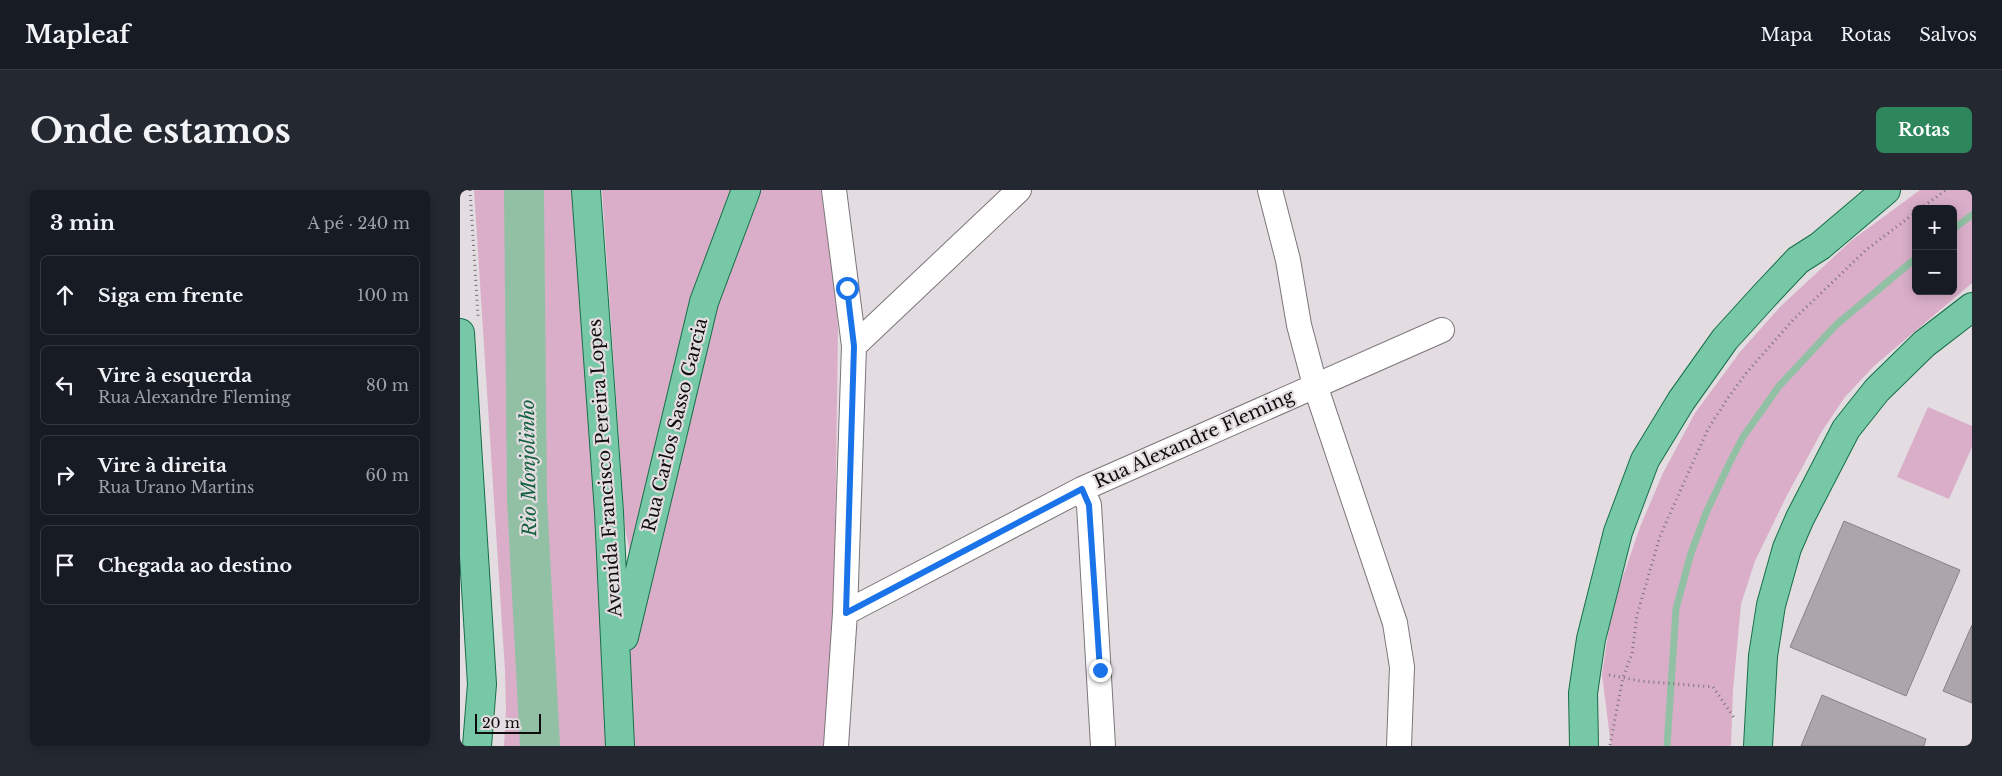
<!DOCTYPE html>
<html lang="pt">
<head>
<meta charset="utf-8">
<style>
	body { margin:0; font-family:"Libre Baskerville",serif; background:#242831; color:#f1f3f6 }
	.controls { position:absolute; right:15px; top:15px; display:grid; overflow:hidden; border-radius:8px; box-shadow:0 2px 12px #0003 }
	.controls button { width:45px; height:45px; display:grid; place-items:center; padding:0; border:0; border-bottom:1px solid #363941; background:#171b24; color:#f1f3f6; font:25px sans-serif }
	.scale { position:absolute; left:15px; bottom:12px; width:66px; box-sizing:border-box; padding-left:5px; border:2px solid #0e0c0d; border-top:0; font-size:14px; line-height:18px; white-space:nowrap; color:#0e0c0d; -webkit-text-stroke:4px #e3dce0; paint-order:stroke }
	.stop { position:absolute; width:15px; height:15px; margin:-11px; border:4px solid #1a73e8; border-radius:50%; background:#fff }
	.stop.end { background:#1a73e8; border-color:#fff; box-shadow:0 1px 5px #0008 }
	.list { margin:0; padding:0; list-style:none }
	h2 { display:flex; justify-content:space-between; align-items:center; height:65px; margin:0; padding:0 20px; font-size:21px }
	h2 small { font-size:16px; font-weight:400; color:#9ea1a6 }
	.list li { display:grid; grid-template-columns:32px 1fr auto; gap:15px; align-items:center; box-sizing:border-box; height:80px; margin:0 10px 10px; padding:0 10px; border:1px solid #363941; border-radius:8px }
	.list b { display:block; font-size:19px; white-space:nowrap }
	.list p { margin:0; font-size:16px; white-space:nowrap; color:#9ea1a6 }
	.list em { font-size:16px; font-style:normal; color:#9ea1a6 }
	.icon { flex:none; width:28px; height:28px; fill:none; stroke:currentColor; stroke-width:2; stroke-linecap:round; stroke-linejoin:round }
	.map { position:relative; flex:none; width:1512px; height:556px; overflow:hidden; border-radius:8px }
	header { display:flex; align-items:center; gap:30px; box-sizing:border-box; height:70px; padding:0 25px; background:#171b24; border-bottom:1px solid #363941 }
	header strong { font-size:24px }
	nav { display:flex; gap:28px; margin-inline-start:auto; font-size:18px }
	.intro { display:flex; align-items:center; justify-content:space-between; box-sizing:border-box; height:120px; padding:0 30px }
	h1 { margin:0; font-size:35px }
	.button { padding:12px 22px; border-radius:8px; background:#2e875c; color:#fff; font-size:18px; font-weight:700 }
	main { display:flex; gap:30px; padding:0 30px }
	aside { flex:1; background:#171b24; border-radius:8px; box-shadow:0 2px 12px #0003 }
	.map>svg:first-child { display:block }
</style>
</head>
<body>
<header>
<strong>Mapleaf</strong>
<nav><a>Mapa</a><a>Rotas</a><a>Salvos</a></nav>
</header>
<div class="intro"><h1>Onde estamos</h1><a class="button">Rotas</a></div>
<main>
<aside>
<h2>3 min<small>A pé · 240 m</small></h2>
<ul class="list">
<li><svg class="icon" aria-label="ahead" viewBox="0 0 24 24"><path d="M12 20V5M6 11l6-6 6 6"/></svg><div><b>Siga em frente</b></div><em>100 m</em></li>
<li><svg class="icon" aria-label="left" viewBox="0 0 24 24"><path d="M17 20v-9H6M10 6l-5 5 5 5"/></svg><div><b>Vire à esquerda</b><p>Rua Alexandre Fleming</p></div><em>80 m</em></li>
<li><svg class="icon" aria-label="right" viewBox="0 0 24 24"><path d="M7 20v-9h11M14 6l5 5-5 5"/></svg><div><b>Vire à direita</b><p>Rua Urano Martins</p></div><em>60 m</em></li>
<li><svg class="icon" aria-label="arrive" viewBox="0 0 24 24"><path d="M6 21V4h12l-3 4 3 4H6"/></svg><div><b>Chegada ao destino</b></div></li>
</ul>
</aside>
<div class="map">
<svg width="1512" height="556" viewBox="0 0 1512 556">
	<rect width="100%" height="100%" fill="#e3dce0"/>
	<path fill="#daaec9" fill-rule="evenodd" d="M14 0H112L127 168 147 556H44L46 520 45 481Z
		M142 0H276L170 363 165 338Z
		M296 0H361L374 95 378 138 374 429 370 556H171L169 458 261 93Z
		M1460 0H1512V93L1414 176 1385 207 1362 241 1326 307 1295 371 1281 414 1273 500 1271 556H1151L1142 484 1149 438 1158 401 1180 337 1203 283 1235 223 1280 162 1321 116 1392 50ZM1456 19H1493V101H1456Z
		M1468 217 1512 236V257L1489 309 1437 287Z"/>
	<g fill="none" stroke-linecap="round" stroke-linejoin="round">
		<path stroke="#92c0a5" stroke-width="7" d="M1493 39 1512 25
			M1207 556 1216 419 1231 363 1246 323 1270 272 1283 247 1319 196 1376 135 1456 68"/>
		<path stroke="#92c0a5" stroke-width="40" d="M64 0 67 309 80 556"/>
	</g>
	<path fill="#aca5a9" stroke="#898287" d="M1384 331 1500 380 1446 506 1330 457Z
		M1512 435V513L1483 501Z
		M1362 505 1466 549 1464 556H1341Z"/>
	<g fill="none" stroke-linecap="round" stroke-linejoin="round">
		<defs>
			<path id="minor" d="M374 0 394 156 385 423 376 556
				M810 0 828 70 839 135 855 195 935 433 942 477 939 556
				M394 156 559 0
				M622 299 629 315 643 556
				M385 423 622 299 982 140"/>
			<path id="major" d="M126 0 149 322 160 556
				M0 143 22 494 17 556
				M164 447 244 112 286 0
				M1124 556 1123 503 1131 449 1158 342 1185 270 1221 211 1265 149 1305 105 1338 70 1360 56 1426 0
				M1298 556 1303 466 1311 415 1327 358 1340 328 1386 239 1417 200 1464 154 1512 117"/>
		</defs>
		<use href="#minor" stroke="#7c767a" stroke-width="26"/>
		<use href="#major" stroke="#176f49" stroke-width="30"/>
		<path stroke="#777375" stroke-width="3" stroke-dasharray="1 4" stroke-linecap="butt" d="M10 0 18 126
			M1460 19 1486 0
			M1149 485 1180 491 1253 497 1275 529
			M1150 555 1163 487 1172 464 1177 425 1200 346 1248 239 1268 208 1287 182 1333 130 1406 60 1456 22"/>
		<use href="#minor" stroke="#fff" stroke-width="24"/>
		<use href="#major" stroke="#77c8a6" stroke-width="28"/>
	</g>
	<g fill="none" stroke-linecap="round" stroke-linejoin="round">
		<path stroke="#1a73e8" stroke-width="6" d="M387 98 394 156 386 423 622 299 629 315 640 480"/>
	</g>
	<g text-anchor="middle" stroke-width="4.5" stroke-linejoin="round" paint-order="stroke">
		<g font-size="18" fill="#0e0c0d" stroke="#e3dce0">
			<text transform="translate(215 235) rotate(-76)" y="6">Rua Carlos Sasso Garcia</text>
			<text transform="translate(734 249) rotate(-24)" y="6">Rua Alexandre Fleming</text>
			<text transform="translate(145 278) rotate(-94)" y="6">Avenida Francisco Pereira Lopes</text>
		</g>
		<g font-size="19" font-style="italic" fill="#16613f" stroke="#e3dce0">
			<text transform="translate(68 278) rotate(-91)" y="7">Rio Monjolinho</text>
		</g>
	</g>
</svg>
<div class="controls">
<button>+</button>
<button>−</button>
</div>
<div class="scale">20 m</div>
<div class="stop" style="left:387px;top:98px"></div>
<div class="stop end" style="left:640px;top:480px"></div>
</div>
</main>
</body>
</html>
